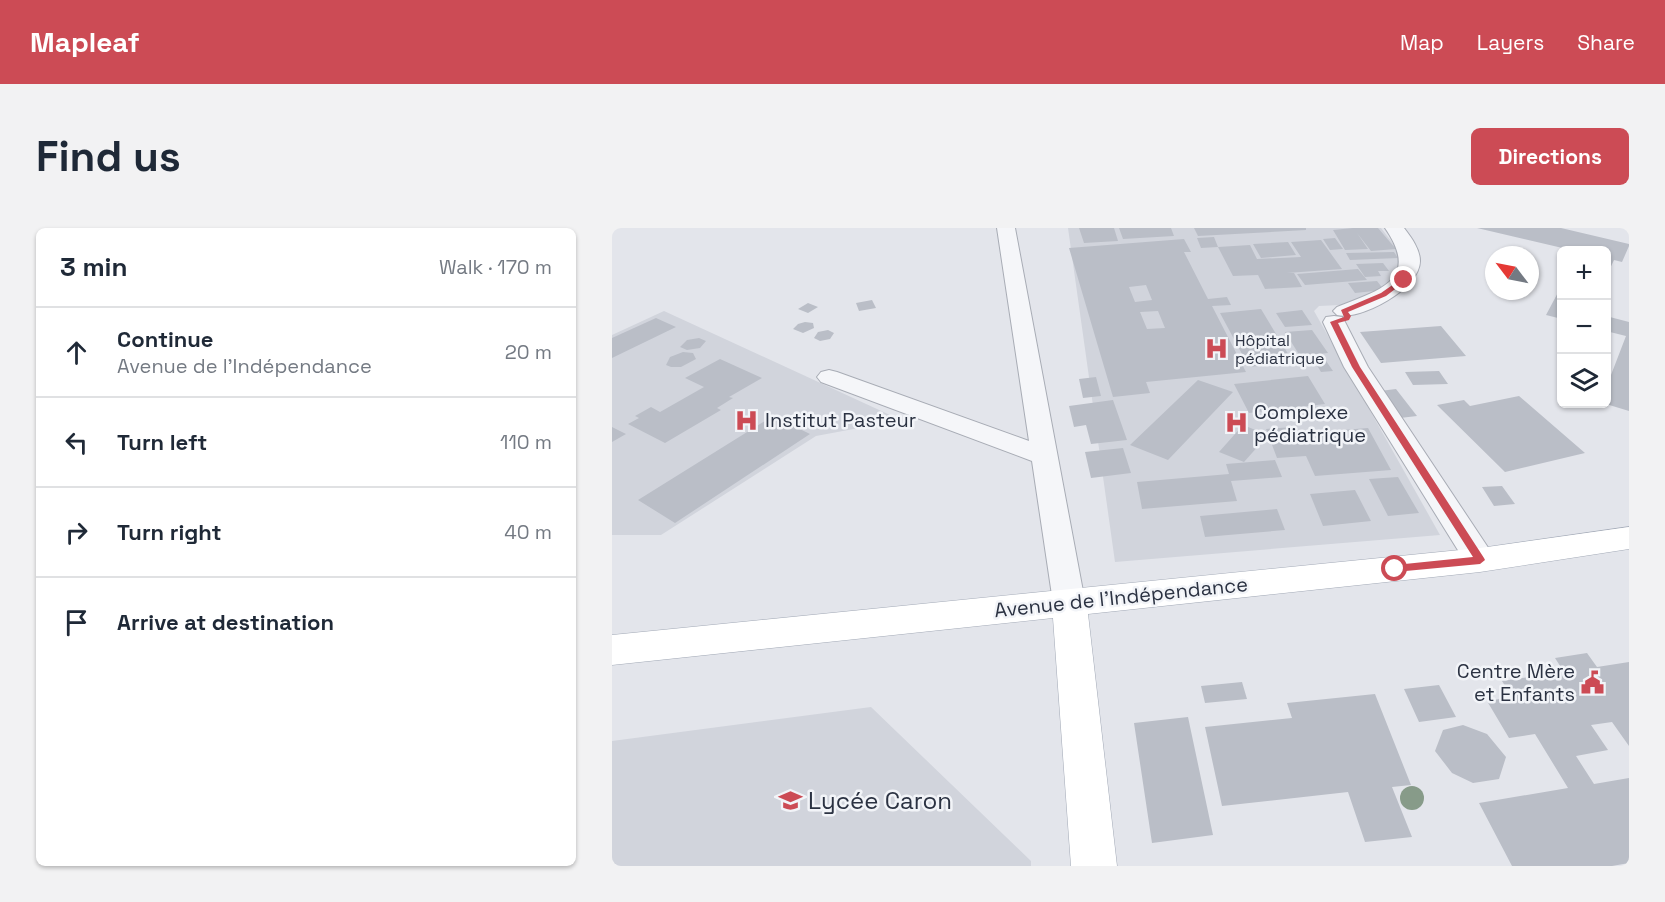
<!DOCTYPE html>
<html lang="en">
<head>
<meta charset="utf-8">
<style>
	body { margin:0; font-family:"Space Grotesk",sans-serif; background:#f2f2f3; color:#1f2937 }
	.controls { position:absolute; right:18px; top:18px; display:grid; overflow:hidden; border-radius:9px; box-shadow:0 2px 4px #0004 }
	.controls button { width:54px; height:54px; display:grid; place-items:center; padding:0; border:0; border-bottom:2px solid #e0e1e3; background:#fff; color:#1f2937; font:30px sans-serif }
	.compass { position:absolute; left:873px; top:18px; width:54px; height:54px; border-radius:50%; background:#fff; box-shadow:0 2px 4px #0004; rotate:302deg }
	.stop { position:absolute; width:18px; height:18px; margin:-14px; border:4px solid #cc4b55; border-radius:50%; background:#fff }
	.stop.end { background:#cc4b55; border-color:#fff; box-shadow:0 2px 6px #0008 }
	.list { margin:0; padding:0; list-style:none }
	h2 { display:flex; justify-content:space-between; align-items:center; height:78px; margin:0; padding:0 24px; font-size:26px }
	h2 small { font-size:20px; font-weight:400; color:#747a83 }
	.list li { display:grid; grid-template-columns:39px 1fr auto; gap:18px; align-items:center; box-sizing:border-box; height:90px; padding:0 24px; border-top:2px solid #e0e1e3 }
	.list b { display:block; font-size:22px; white-space:nowrap }
	.list p { margin:0; font-size:20px; white-space:nowrap; color:#747a83 }
	.list em { font-size:20px; font-style:normal; color:#747a83 }
	.icon { flex:none; width:33px; height:33px; fill:none; stroke:currentColor; stroke-width:2; stroke-linecap:round; stroke-linejoin:round }
	.map { position:relative; flex:none; width:1017px; height:638px; overflow:hidden; border-radius:9px }
	header { display:flex; align-items:center; gap:36px; box-sizing:border-box; height:84px; padding:0 30px; background:#cc4b55; color:#fff }
	header strong { font-size:28px }
	nav { display:flex; gap:33px; margin-inline-start:auto; font-size:21px }
	.intro { display:flex; align-items:center; justify-content:space-between; box-sizing:border-box; height:144px; padding:0 36px }
	h1 { margin:0; font-size:42px }
	.button { padding:15px 27px; border-radius:9px; background:#cc4b55; color:#fff; font-size:21px; font-weight:700 }
	main { display:flex; gap:36px; padding:0 36px }
	aside { flex:1; background:#fff; border-radius:9px; box-shadow:0 2px 4px #0004 }
	.map>svg:first-child { display:block }
</style>
</head>
<body>
<header>
<strong>Mapleaf</strong>
<nav><a>Map</a><a>Layers</a><a>Share</a></nav>
</header>
<div class="intro"><h1>Find us</h1><a class="button">Directions</a></div>
<main>
<aside>
<h2>3 min<small>Walk · 170 m</small></h2>
<ul class="list">
<li><svg class="icon" aria-label="ahead" viewBox="0 0 24 24"><path d="M12 20V5M6 11l6-6 6 6"/></svg><div><b>Continue</b><p>Avenue de l'Indépendance</p></div><em>20 m</em></li>
<li><svg class="icon" aria-label="left" viewBox="0 0 24 24"><path d="M17 20v-9H6M10 6l-5 5 5 5"/></svg><div><b>Turn left</b></div><em>110 m</em></li>
<li><svg class="icon" aria-label="right" viewBox="0 0 24 24"><path d="M7 20v-9h11M14 6l5 5-5 5"/></svg><div><b>Turn right</b></div><em>40 m</em></li>
<li><svg class="icon" aria-label="arrive" viewBox="0 0 24 24"><path d="M6 21V4h12l-3 4 3 4H6"/></svg><div><b>Arrive at destination</b></div></li>
</ul>
</aside>
<div class="map">
<svg width="1017" height="638" viewBox="0 0 1017 638">
	<rect width="100%" height="100%" fill="#e3e5eb"/>
	<path fill="#d1d4dc" d="M456 0H769L794 32 771 64 728 77 707 78 702 83 828 307 503 334Z
		M52 83 278 187 263 197 204 208 49 307H0V107Z
		M259 479 419 633V638H0V513Z"/>
	<path fill="#babec7" fill-rule="evenodd" d="M467 0H502L506 13 472 15Z
		M507 0H559L562 8 511 11Z
		M582 0H694V2L586 8Z
		M741 0H766L784 21 759 23 745 5 756 21 733 22 721 2Z
		M865 0H949L1017 16V18L1010 34 1002 32 994 49V22H959Z
		M602 9 606 19 589 20 585 10Z
		M723 10 731 21 718 22 711 11Z
		M572 11 579 24H572L596 71 615 69 619 77 600 78 634 144 534 154 538 165 501 169 457 20ZM534 57 540 72 523 74 517 59ZM546 83 553 100 535 101 528 84Z
		M709 12 730 41 675 45H682L690 59 653 61 646 47 621 48 606 19 638 17 645 31 689 29 679 14Z
		M676 14 684 27 649 30 641 16Z
		M782 24 786 30 738 32 734 25Z
		M771 35 777 43H766L769 48 753 49 744 36Z
		M746 41 755 52 693 57 685 46Z
		M765 53 772 62 743 65 736 55Z
		M950 57V91L934 87Z
		M260 72 264 80 247 83 244 75Z
		M196 75 206 79 196 85 186 81Z
		M649 81 681 134 637 139 608 85Z
		M690 82 700 97 673 99 664 85Z
		M994 88 1017 94V183L994 176V160L1014 108 994 103Z
		M44 90 64 99 0 130V110Z
		M193 94 201 95 202 100 191 105 181 101 186 96Z
		M829 98 854 128 769 135 748 104Z
		M216 102 222 105 218 111 208 113 202 110 206 104Z
		M700 102 716 125 688 128 673 104Z
		M87 110 94 113 88 120 75 122 68 119 75 112Z
		M71 124 81 125 84 131 69 139H59L54 137 58 129Z
		M712 130 721 143 709 144 701 131Z
		M108 131 150 150 117 169 121 170 105 180 109 182 53 215 16 196 27 190 23 188 39 179 48 184 92 159 73 150Z
		M827 143 836 156 801 157 793 144Z
		M696 148 713 176 637 185 622 156Z
		M484 149 489 168 471 170 467 151Z
		M586 152 621 164 556 232 518 217Z
		M784 161 805 188 788 190 768 163Z
		M907 168 973 225 893 244 825 177 852 172 858 178Z
		M501 172 515 212 479 216 474 197 462 199 457 178Z
		M161 188 198 206 63 295 26 272Z
		M631 197 656 207 632 234 607 224Z
		M0 199 14 206 0 214Z
		M681 199 688 217 711 215 705 204 756 200 779 242 703 248 694 228 665 230 654 201Z
		M511 220 519 245 479 250 473 224Z
		M663 232 670 249 619 253 625 273 530 281 525 254 617 246 614 236Z
		M786 249 807 285 776 288 757 251Z
		M890 258 903 276 882 278 870 259Z
		M743 262 759 293 711 298 698 266Z
		M665 281 673 302 593 309 588 288Z
		M975 425 985 439 1017 434V518L1000 494 979 497 996 522 964 528 982 556 1017 550V635L1000 638H900L867 575 956 560 923 506 897 510 875 473 900 469 890 453 952 444 943 430Z
		M630 454 635 471 593 475 589 458Z
		M827 457 844 489 807 494 792 461Z
		M763 466 799 557 780 559 800 609 753 614 736 564 610 578 593 499 680 490 675 475Z
		M576 489 601 607 540 615 522 495Z
		M851 497 875 506 894 529 887 551 861 555 840 545 823 523 831 502Z"/>
	<g fill="none" stroke-linecap="round" stroke-linejoin="round">
		<defs>
			<path id="minor" d="M385 0H403L473 374 468 383 457 386 446 383 441 374 420 233 209 154 205 149 209 144 217 142 225 144 417 213Z
				M773 0H792C799 9 808 21 808 33 808 61 748 93 725 87L721 83 725 79C768 62 809 52 773 0Z
				M722 88 730 89 733 94 756 139 879 324 883 332 879 340 868 343 857 340 732 139 711 94 714 89Z"/>
			<path id="major" d="M1017 299V321L868 344 476 386 505 638H459L441 390 0 437V407L868 320Z"/>
		</defs>
		<use href="#minor" stroke="#a8acb5" stroke-width="2"/>
		<use href="#major" stroke="#a2a9b6" stroke-width="1"/>
		<use href="#minor" fill="#f5f6f9" fill-rule="evenodd"/>
		<use href="#major" fill="#fff" fill-rule="evenodd"/>
	</g>
	<circle fill="#879b89" cx="800" cy="570" r="12"/>
	<path fill="#cc4b55" d="M789 51 795 52 774 68 736 84 739 88 737 92 726 95 748 139 872 330 873 332 868 336 783 344 778 341 783 337 861 329 740 139 718 94 732 89 729 82 769 65Z"/>
	<defs>
		<symbol id="hospital-bare" viewBox="-9 -9 18 18"><path d="M-5-5h3v3.5h4V-5h3V5h-3V1.5h-4V5h-3Z" fill="#cc4b55" stroke="#f2f4f8" stroke-width="2.5" paint-order="stroke"/></symbol>
		<symbol id="civic-bare" viewBox="-9 -9 18 18"><path d="M-.6-6.5H3V-4.5H.6V-3L4-1V1h2V6H-6V1h2V-1L-.6-3ZM-1.2 2.5V6h2.4V2.5Z" fill="#cc4b55" stroke="#f2f4f8" stroke-width="2.5" paint-order="stroke"/></symbol>
		<symbol id="school-bare" viewBox="-9 -9 18 18"><path d="M0-5L7-2L0 1L-7-2ZM-4 1L0 2.5L4 1V4Q0 6-4 4Z" fill="#cc4b55" stroke="#f2f4f8" stroke-width="2.5" paint-order="stroke"/></symbol>
	</defs>
	<g fill-rule="evenodd">
		<use href="#hospital-bare" x="588" y="104" width="33" height="33"/>
		<use href="#hospital-bare" x="118" y="176" width="33" height="33"/>
		<use href="#hospital-bare" x="608" y="178" width="33" height="33"/>
		<use href="#civic-bare" x="964" y="438" width="33" height="33"/>
		<use href="#school-bare" x="162" y="556" width="33" height="33"/>
	</g>
	<g text-anchor="middle" stroke-width="5" stroke-linejoin="round" paint-order="stroke">
		<g font-size="16" fill="#2b3242" stroke="#f2f4f8" text-anchor="start">
			<text x="623" y="118">Hôpital<tspan x="623" dy="18">pédiatrique</tspan></text>
		</g>
		<g font-size="20" fill="#2b3242" stroke="#f2f4f8" text-anchor="start">
			<text x="642" y="191">Complexe<tspan x="642" dy="23">pédiatrique</tspan></text>
			<text x="153" y="199">Institut Pasteur</text>
			<text x="963" y="450" text-anchor="end">Centre Mère<tspan x="963" dy="23">et Enfants</tspan></text>
		</g>
		<g font-size="20" fill="#2b3242" stroke="#f2f4f8">
			<text transform="translate(509 369) rotate(-6)" y="7">Avenue de l'Indépendance</text>
		</g>
		<g font-size="24" fill="#2b3242" stroke="#f2f4f8" text-anchor="start">
			<text x="196" y="581">Lycée Caron</text>
		</g>
	</g>
</svg>
<div class="controls">
<button>+</button>
<button>−</button>
<button><svg class="icon" aria-label="layers" viewBox="0 0 24 24"><path d="M12 4l9 5-9 5-9-5zM3 14l9 5 9-5"/></svg></button>
</div>
<svg class="compass" viewBox="-18 -18 36 36"><path d="M0-13l5 13h-10z" fill="#e53935"/><path d="M0 13l5-13h-10z" fill="#747a83"/></svg>
<div class="stop" style="left:783px;top:341px"></div>
<div class="stop end" style="left:792px;top:52px"></div>
</div>
</main>
</body>
</html>
